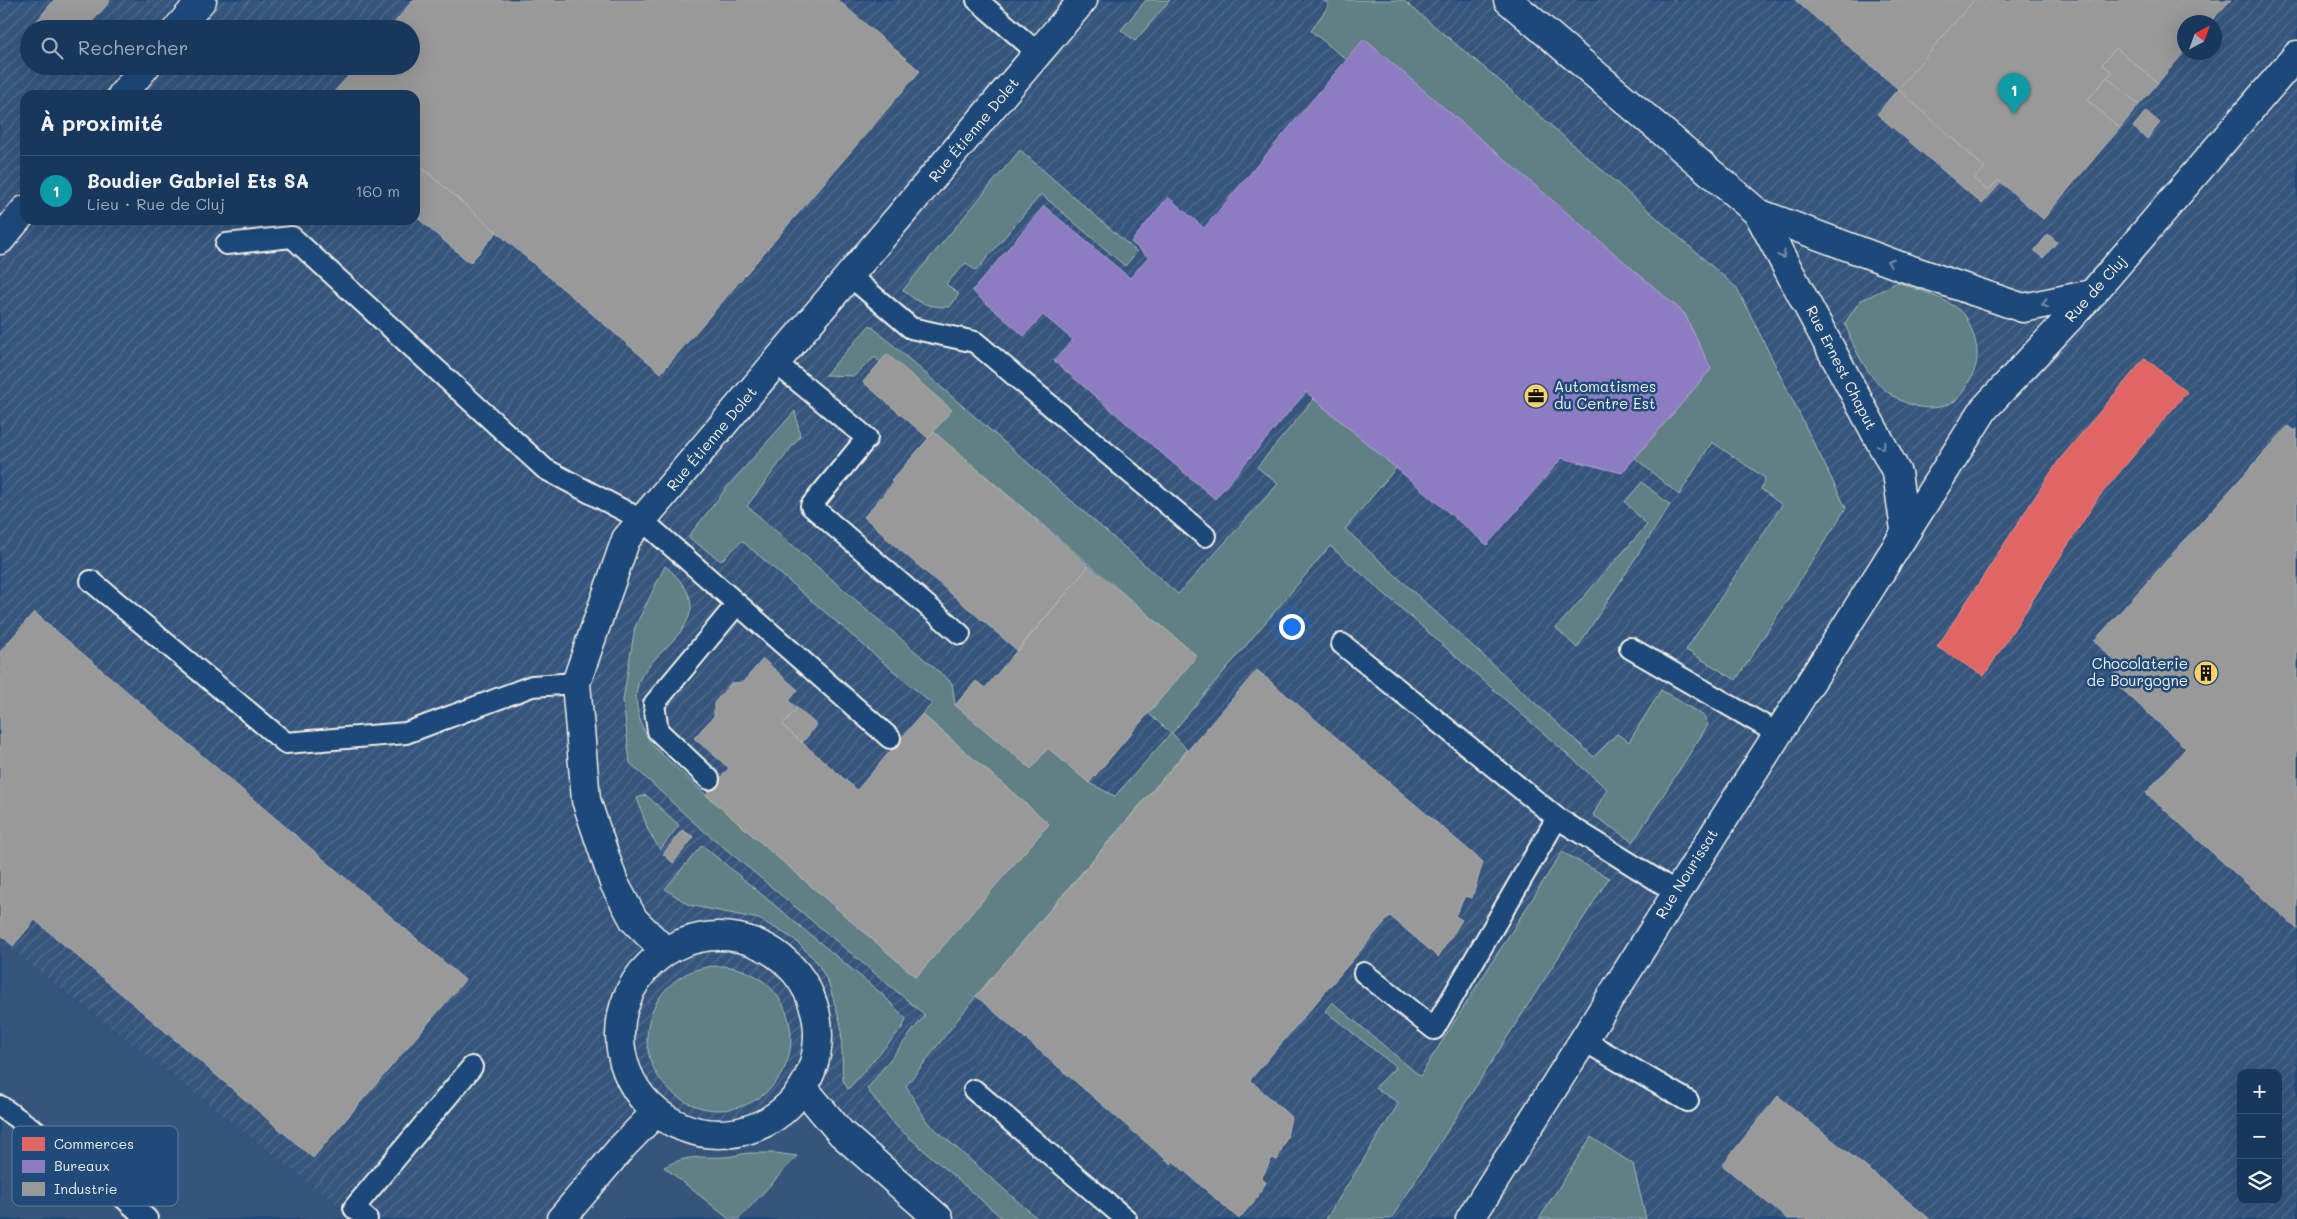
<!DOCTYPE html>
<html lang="fr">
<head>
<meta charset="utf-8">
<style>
	body { margin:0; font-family:Mali,sans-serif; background:#244365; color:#f1f3f6 }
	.controls { position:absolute; right:15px; bottom:15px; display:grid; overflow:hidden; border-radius:10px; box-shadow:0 5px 20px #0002 }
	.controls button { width:45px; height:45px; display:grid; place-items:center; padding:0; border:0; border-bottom:1px solid #365272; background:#17385c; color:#f1f3f6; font:25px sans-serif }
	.compass { position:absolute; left:2177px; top:15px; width:45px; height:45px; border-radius:50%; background:#17385c; box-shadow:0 5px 20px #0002; rotate:41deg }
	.you { position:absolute; left:1291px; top:626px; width:18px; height:18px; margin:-12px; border:4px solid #fff; border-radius:50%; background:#1a73e8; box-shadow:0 0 0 8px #1a73e833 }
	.badge { display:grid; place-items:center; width:32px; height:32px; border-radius:50%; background:#ffd166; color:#fff; font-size:16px; font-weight:700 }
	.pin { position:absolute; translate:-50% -41px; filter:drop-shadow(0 1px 2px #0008) }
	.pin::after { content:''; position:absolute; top:26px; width:18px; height:15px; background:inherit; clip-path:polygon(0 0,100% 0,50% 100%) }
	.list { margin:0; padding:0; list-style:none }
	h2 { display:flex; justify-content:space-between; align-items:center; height:65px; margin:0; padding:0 20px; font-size:21px }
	h2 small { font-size:16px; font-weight:400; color:#9eacbb }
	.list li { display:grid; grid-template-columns:32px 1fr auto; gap:15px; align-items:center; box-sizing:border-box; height:70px; padding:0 20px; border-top:1px solid #365272 }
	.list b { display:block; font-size:19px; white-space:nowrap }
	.list p { margin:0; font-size:16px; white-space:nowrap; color:#9eacbb }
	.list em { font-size:16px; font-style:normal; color:#9eacbb }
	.icon { flex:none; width:28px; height:28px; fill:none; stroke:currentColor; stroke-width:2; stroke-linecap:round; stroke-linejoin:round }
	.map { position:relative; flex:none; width:2297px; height:1219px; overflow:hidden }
	.search { position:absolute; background:#17385c; box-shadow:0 5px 20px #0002; left:20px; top:20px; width:400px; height:55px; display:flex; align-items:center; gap:12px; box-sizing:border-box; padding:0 18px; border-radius:28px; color:#9eacbb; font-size:19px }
	.panel { position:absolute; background:#17385c; box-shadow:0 5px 20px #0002; left:20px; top:90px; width:400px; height:135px; border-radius:15px }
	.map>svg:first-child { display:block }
</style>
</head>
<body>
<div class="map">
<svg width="2297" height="1219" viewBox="0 0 2297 1219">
	<defs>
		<pattern id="industrial-furrows" width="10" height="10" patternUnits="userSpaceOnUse" patternTransform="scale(1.25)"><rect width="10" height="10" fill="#34547d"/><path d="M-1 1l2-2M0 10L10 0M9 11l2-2" fill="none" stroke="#526d8f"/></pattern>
	</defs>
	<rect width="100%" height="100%" fill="#1f4a7a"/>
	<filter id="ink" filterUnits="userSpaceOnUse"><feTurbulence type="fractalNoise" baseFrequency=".02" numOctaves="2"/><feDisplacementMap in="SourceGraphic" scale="10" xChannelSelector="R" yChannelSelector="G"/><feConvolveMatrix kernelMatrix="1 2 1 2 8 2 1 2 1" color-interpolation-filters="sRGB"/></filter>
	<g filter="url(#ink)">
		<path fill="#34547d" d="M0 941 355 1219H0Z
			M804 1089 943 1219H561L655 1113 685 1130 718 1136Z"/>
		<path fill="url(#industrial-furrows)" fill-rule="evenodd" d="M0 0H2297V1219H942L804 1089 751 1130 718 1136 685 1130 655 1113 561 1219H355L0 941ZM2184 22H2214V52H2184ZM29 29H411V66H29ZM25 95H415V220H25ZM2241 1073H2278V1200H2241Z"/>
		<path fill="#5e8084" stroke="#a9b8b6" d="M1146 0H1170L1135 41 1121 30Z
			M1323 0H1403L1499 80 1737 288 1846 508 1736 680 1686 650 1782 505 1761 489 1765 478 1712 442 1679 495 1635 458 1711 369 1684 313 1364 40 1347 60 1311 31 1329 5Z
			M1020 150 1137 252 1125 266 1041 194 976 271 966 263 946 284 959 294 950 307C928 307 919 304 903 290Z
			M1898 282C1919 291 1946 297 1963 313 1968 318 1970 327 1973 334 1979 350 1979 365 1969 381 1967 386 1964 393 1960 397 1934 420 1894 403 1875 380 1861 363 1852 344 1845 323L1860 301Z
			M870 325 1178 594 1278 484 1257 467 1314 399 1396 468 1345 529 1594 757 1617 734 1629 742 1661 690 1704 716 1708 725 1633 842 1593 815 1607 789 1330 546 1172 733 1187 750 976 996 906 1086 927 1122 1038 1219H1003L896 1126 867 1089 925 1015 691 820 630 763 623 700 635 627 665 566C672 571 678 578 683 585 711 622 657 648 641 677 630 697 640 729 653 746L706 795 916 977 1049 824 922 714 932 704 742 541 721 561 688 537 729 485 795 411 800 436 747 506 952 683 955 705 1048 748 1089 783 1115 796 1171 733 1148 713 1197 656 915 416 926 404 875 357 854 376 825 375Z
			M1642 482 1670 505 1577 648 1556 628 1647 525 1625 502Z
			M646 795 679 825 660 850 648 830 637 798Z
			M702 845 883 995 906 1019 903 1027 848 1089 843 1080 841 1025 829 984 817 962 794 939 759 919 689 905 665 889Z
			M1562 852 1609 878 1391 1219H1326L1399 1103 1375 1088 1396 1067 1325 1011 1332 1002 1420 1076Z
			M647 1038a72 72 0 1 1 144 0a72 72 0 1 1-144 0Z
			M1591 1137 1633 1164 1646 1219H1539Z
			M748 1153H775L797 1156 739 1219H729L664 1167C689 1154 698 1158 724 1157 732 1157 740 1154 748 1153Z"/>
		<path fill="#e06666" stroke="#e6908d" d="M2145 358 2187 392 2098 498 1984 676 1937 647 2059 460Z"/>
		<path fill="#8e7cc3" stroke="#ad9fce" d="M1364 39 1684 313 1711 369 1622 473 1562 458 1487 545 1306 392 1215 499 1054 361 1073 340 1043 315 1024 336 972 291 1044 206 1130 278 1148 257 1131 242 1168 197 1204 228Z"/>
		<path fill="#999" stroke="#b4b3b1" d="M54 0H108L110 1 86 29H30Z
			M413 0H838L920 71 661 373 415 162V95H337L334 92 357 66H411V29H389Z
			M1795 0H1974L1898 89Z
			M1974 0H2231L2210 22H2184V52L2158 83 2116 48 2102 64 2112 72 2087 100 2120 128 2043 219 1998 180 1988 191 1974 179 1985 168 1898 89Z
			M2116 48 2158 83 2139 105 2107 77 2112 72 2102 64Z
			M2107 77 2139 105 2120 128 2087 100Z
			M1898 89 1985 168 1974 179 1988 191 1998 180 2001 183 1982 204 1877 114Z
			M2146 111 2160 123 2147 139 2133 127Z
			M415 162 497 232 470 263 415 216Z
			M2048 234 2057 242 2043 258 2034 251Z
			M887 354 952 410 928 438 863 382Z
			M2288 426 2294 431 2297 428V929L2146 793 2186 748 2110 678 2121 667 2094 641Z
			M934 432 1089 566 1018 651 885 537 886 536 864 517 893 483 891 481Z
			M1089 566 1197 656 1089 783 1048 748 1031 769 955 705 976 681 985 688Z
			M34 612 465 980 313 1158 35 920 13 946 0 934V652Z
			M763 659 798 690 789 701 797 708 782 725 857 790 922 714 1049 824 916 977 706 795 729 768 694 738 714 716V703L731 683 743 682Z
			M1257 670 1483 862 1472 898 1465 896 1455 916 1462 920 1438 957 1390 916 1250 1080 1291 1117 1287 1137 1277 1160 1272 1158 1261 1179 1266 1182 1257 1198 1239 1219 1173 1161 1171 1164 976 996Z
			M797 708 817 725 802 743 782 725Z
			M682 830 694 837 673 863 663 854Z
			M1778 1096 1930 1219H1787L1722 1165Z"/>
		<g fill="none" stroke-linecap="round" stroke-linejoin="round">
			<defs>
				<path id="lane" d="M977 0 1038 53
					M226 244 292 237 545 469 642 520 890 738
					M850 276 911 328 975 342 1205 536
					M776 363 867 438 811 506 960 634
					M91 581 286 743 406 733 532 686 576 683
					M1342 644 1557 818 1676 892
					M1630 648 1777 733
					M709 779 658 731 654 704 737 604
					M1364 973 1434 1029 1557 818
					M1583 1040 1688 1101
					M974 1090 1126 1219
					M0 1106 104 1180 147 1219
					M367 1219 354 1208 472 1067"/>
				<path id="street" d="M1508 0 1758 213 1900 266 2023 308 2092 294
					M1758 213 1897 473 1905 530
					M620 1035a99 99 0 1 1 198 0a99 99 0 1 1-198 0Z
					M665 951 634 920 614 883 586 800 576 683 626 539 1083 0
					M804 1089 841 1133 939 1219
					M561 1219 622 1147 655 1113
					M1470 1219 1984 409 2092 294 2297 55"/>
				<path id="secondary" d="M177 29 202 0
					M122 95 146 66
					M0 240 25 210"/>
			</defs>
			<use href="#lane" stroke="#f4f1e8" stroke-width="24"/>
			<use href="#street" stroke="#f4f1e8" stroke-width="31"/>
			<use href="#secondary" stroke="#f4f1e8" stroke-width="31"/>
			<use href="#lane" stroke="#1f4a7a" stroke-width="20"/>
			<use href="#street" stroke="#1f4a7a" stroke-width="28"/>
			<use href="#secondary" stroke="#1f4a7a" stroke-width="28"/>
		</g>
		<defs><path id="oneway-chevron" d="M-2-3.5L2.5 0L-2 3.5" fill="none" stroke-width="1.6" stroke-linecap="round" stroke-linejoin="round" transform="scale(1.25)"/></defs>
		<g stroke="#748da6">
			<use href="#oneway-chevron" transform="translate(1782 255) rotate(61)"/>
			<use href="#oneway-chevron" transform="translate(1890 262) rotate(-159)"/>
			<use href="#oneway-chevron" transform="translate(2045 304) rotate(169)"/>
			<use href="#oneway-chevron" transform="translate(1882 446) rotate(61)"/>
		</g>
	</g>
	<defs>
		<symbol id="office-disc" viewBox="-11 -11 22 22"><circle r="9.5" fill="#ffd166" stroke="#1f4a7a"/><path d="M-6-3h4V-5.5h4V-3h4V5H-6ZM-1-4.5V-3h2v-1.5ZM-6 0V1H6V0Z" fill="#111"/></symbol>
		<symbol id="building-disc" viewBox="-11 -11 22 22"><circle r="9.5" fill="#ffd166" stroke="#1f4a7a"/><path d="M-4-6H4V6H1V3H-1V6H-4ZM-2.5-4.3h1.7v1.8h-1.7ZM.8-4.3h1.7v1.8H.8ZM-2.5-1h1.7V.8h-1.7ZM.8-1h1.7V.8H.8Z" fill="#111"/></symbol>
	</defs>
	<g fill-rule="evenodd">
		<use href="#office-disc" x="1522" y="382" width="28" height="28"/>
		<use href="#building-disc" x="2192" y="659" width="28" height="28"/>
	</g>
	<g text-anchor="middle" stroke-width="5" stroke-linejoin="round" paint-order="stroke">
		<g font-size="15" fill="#f4f1e8" stroke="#1f4a7a">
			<text transform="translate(974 130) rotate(-50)" y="5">Rue Étienne Dolet</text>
			<text transform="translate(2096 289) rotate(-48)" y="5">Rue de Cluj</text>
			<text transform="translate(1841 368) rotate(63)" y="5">Rue Ernest Chaput</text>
			<text transform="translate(712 439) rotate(-50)" y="5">Rue Étienne Dolet</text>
			<text transform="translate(1687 874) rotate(-58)" y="5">Rue Nourissat</text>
		</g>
		<g font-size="15" fill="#f4f1e8" stroke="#1f4a7a" text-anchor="start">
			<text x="1554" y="392">Automatismes<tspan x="1554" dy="17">du Centre Est</tspan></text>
			<text x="2188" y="669" text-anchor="end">Chocolaterie<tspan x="2188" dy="17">de Bourgogne</tspan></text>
		</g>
	</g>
	<rect x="12" y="1126" width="166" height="80" rx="8" fill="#1f4a7a" stroke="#5f7c9b" stroke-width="1"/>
	<rect x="22" y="1137" width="23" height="14" fill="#e06666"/>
	<rect x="22" y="1160" width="23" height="13" fill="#8e7cc3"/>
	<rect x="22" y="1182" width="23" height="14" fill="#999"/>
	<g font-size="14" fill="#f4f1e8">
		<text x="54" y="1149">Commerces</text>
		<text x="54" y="1171">Bureaux</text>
		<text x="54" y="1194">Industrie</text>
	</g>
</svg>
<div class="controls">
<button>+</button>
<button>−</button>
<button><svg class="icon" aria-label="layers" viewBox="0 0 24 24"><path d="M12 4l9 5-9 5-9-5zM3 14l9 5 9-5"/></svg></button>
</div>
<svg class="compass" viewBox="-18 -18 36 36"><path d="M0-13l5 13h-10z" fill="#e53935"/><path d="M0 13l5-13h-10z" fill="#9eacbb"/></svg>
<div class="you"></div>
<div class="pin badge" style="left:2014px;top:114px;background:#0f9aa8">1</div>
<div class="search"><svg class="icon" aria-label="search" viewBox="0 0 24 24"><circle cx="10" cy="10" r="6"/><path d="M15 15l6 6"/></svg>Rechercher</div>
<section class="panel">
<h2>À proximité<small></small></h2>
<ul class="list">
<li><span class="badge" style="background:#0f9aa8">1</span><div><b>Boudier Gabriel Ets SA</b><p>Lieu · Rue de Cluj</p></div><em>160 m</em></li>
</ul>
</section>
</div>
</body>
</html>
